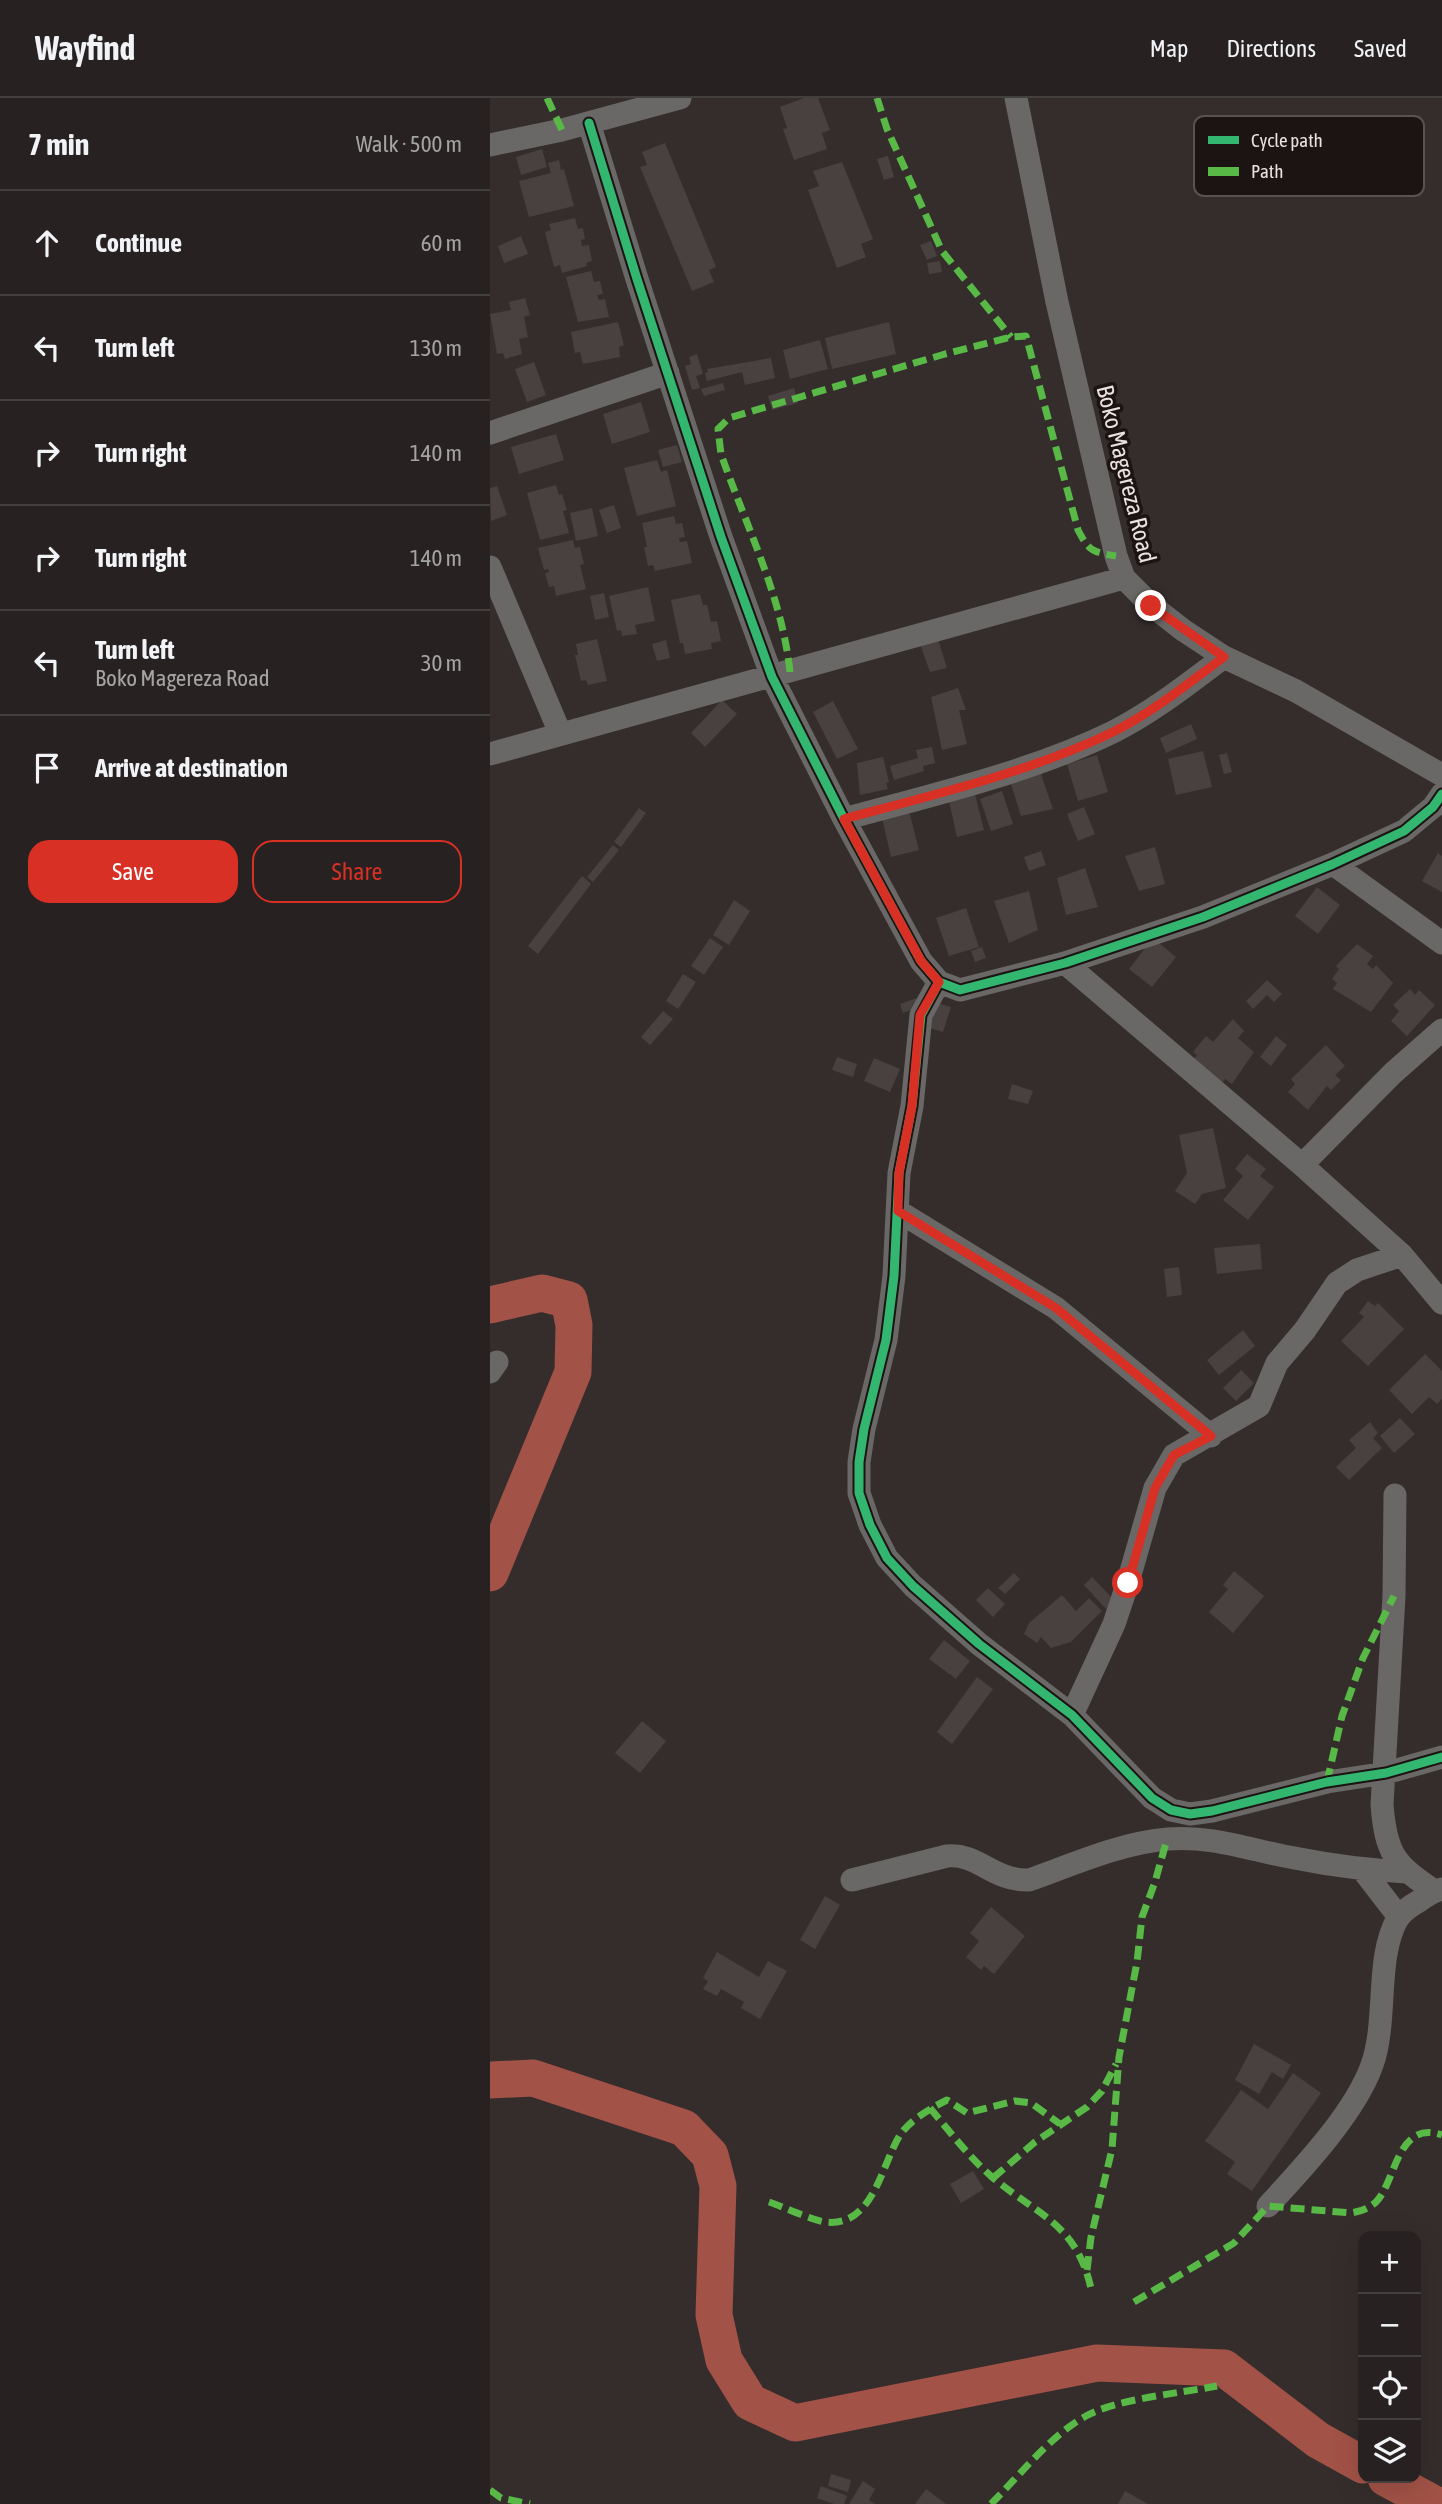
<!DOCTYPE html>
<html lang="en">
<head>
<meta charset="utf-8">
<style>
	body { margin:0; font-family:"Asap Condensed",sans-serif; background:#2f2a2a; color:#f1f3f6 }
	.controls { position:absolute; right:21px; bottom:21px; display:grid; overflow:hidden; border-radius:14px; box-shadow:0 7px 28px #0002 }
	.controls button { width:63px; height:63px; display:grid; place-items:center; padding:0; border:0; border-bottom:2px solid #433f3f; background:#272221; color:#f1f3f6; font:35px sans-serif }
	.stop { position:absolute; width:21px; height:21px; margin:-16px; border:5px solid #d93025; border-radius:50%; background:#fff }
	.stop.end { background:#d93025; border-color:#fff; box-shadow:0 2px 7px #0008 }
	.list { margin:0; padding:0; list-style:none }
	h2 { display:flex; justify-content:space-between; align-items:center; height:91px; margin:0; padding:0 28px; font-size:30px }
	h2 small { font-size:23px; font-weight:400; color:#a4a4a5 }
	.list li { display:grid; grid-template-columns:46px 1fr auto; gap:21px; align-items:center; box-sizing:border-box; height:105px; padding:0 28px; border-top:2px solid #433f3f }
	.list b { display:block; font-size:26px; white-space:nowrap }
	.list p { margin:0; font-size:23px; white-space:nowrap; color:#a4a4a5 }
	.list em { font-size:23px; font-style:normal; color:#a4a4a5 }
	.actions { display:flex; gap:14px; padding:21px 28px }
	.actions a { flex:1; padding:16px 0; border:2px solid #d93025; border-radius:21px; text-align:center; font-size:24px; color:#d93025 }
	.actions .main { background:#d93025; color:#fff }
	.icon { flex:none; width:38px; height:38px; fill:none; stroke:currentColor; stroke-width:2; stroke-linecap:round; stroke-linejoin:round }
	.map { position:relative; flex:none; width:952px; height:2406px; overflow:hidden }
	header { display:flex; align-items:center; gap:42px; box-sizing:border-box; height:98px; padding:0 35px; background:#272221; border-bottom:2px solid #433f3f }
	header strong { font-size:33px }
	nav { display:flex; gap:38px; margin-inline-start:auto; font-size:24px }
	main { display:flex }
	aside { flex:1; background:#272221 }
	.map>svg:first-child { display:block }
</style>
</head>
<body>
<header>
<strong>Wayfind</strong>
<nav><a>Map</a><a>Directions</a><a>Saved</a></nav>
</header>
<main>
<aside>
<h2>7 min<small>Walk · 500 m</small></h2>
<ul class="list">
<li><svg class="icon" aria-label="ahead" viewBox="0 0 24 24"><path d="M12 20V5M6 11l6-6 6 6"/></svg><div><b>Continue</b></div><em>60 m</em></li>
<li><svg class="icon" aria-label="left" viewBox="0 0 24 24"><path d="M17 20v-9H6M10 6l-5 5 5 5"/></svg><div><b>Turn left</b></div><em>130 m</em></li>
<li><svg class="icon" aria-label="right" viewBox="0 0 24 24"><path d="M7 20v-9h11M14 6l5 5-5 5"/></svg><div><b>Turn right</b></div><em>140 m</em></li>
<li><svg class="icon" aria-label="right" viewBox="0 0 24 24"><path d="M7 20v-9h11M14 6l5 5-5 5"/></svg><div><b>Turn right</b></div><em>140 m</em></li>
<li><svg class="icon" aria-label="left" viewBox="0 0 24 24"><path d="M17 20v-9H6M10 6l-5 5 5 5"/></svg><div><b>Turn left</b><p>Boko Magereza Road</p></div><em>30 m</em></li>
<li><svg class="icon" aria-label="arrive" viewBox="0 0 24 24"><path d="M6 21V4h12l-3 4 3 4H6"/></svg><div><b>Arrive at destination</b></div></li>
</ul>
<div class="actions"><a class="main">Save</a><a>Share</a></div>
</aside>
<div class="map">
<svg width="952" height="2406" viewBox="0 0 952 2406">
	<rect width="100%" height="100%" fill="#342d2c"/>
	<g fill="none" stroke-linecap="round" stroke-linejoin="round">
		<path stroke="#a25246" stroke-width="37" d="M0 1207 52 1195 79 1202 84 1227 83 1274 0 1475
			M0 1982 43 1980 194 2030 220 2057 228 2088 224 2217 234 2262 260 2304 305 2325 607 2265 734 2270 828 2342 873 2367
			M896 2380 944 2406"/>
	</g>
	<path fill="#484140" d="M314 0H328L340 32 332 35 337 51 304 62 293 31 297 30 290 9Z
		M175 45 226 169 219 172 224 184 202 193 150 69 157 67 152 54Z
		M52 51 57 69 31 77 26 59Z
		M398 58 404 79 394 82 387 61Z
		M69 62 71 72 74 71 84 108 39 119 29 83 61 75 58 65Z
		M352 64 383 141 371 146 376 159 347 170 318 92 329 88 323 73Z
		M85 120 88 131 93 130 95 141 91 142 92 148 99 147 102 163 96 165 97 168 72 175 70 167 64 169 55 134 61 132 59 126Z
		M31 138 38 156 14 165 8 148Z
		M441 143 447 158 437 162 430 147Z
		M450 163 452 174 439 176 437 165Z
		M101 173 104 184 110 183 113 196 107 197 109 202 115 201 119 219 88 224 76 179Z
		M35 200 40 217 34 219 38 239 29 241 32 256 15 261 13 255 7 256 0 216 21 212 19 204Z
		M128 224 134 247 129 249 130 259 93 266 90 254 85 255 81 234Z
		M399 224 406 256 342 271 335 240Z
		M330 242 338 271 300 281 293 252Z
		M207 256 213 276 206 278 210 290 202 292 195 268 201 266 199 259Z
		M281 260 285 280 255 287 252 274 217 283 215 275 218 274 217 271Z
		M44 264 56 297 37 304 25 271Z
		M233 285 235 292 214 298 211 291Z
		M304 290 308 305 282 312 278 298Z
		M151 304 160 334 122 346 113 316Z
		M66 336 74 362 29 376 21 349Z
		M187 347 192 364 173 369 168 352Z
		M167 362 171 374 177 372 186 408 147 418 134 370Z
		M66 387 69 397 72 396 77 412 73 413 79 435 50 442 37 395Z
		M7 388 17 417 1 423 0 390Z
		M124 407 131 430 117 435 109 412Z
		M102 410 108 438 86 443 80 415Z
		M184 418 186 426 192 425 195 439 189 440 190 444 197 443 202 465 165 473 163 467 158 468 154 449H157L152 425Z
		M83 442 85 450 90 449 94 466 90 467 96 491 66 498 64 488 59 489 55 475 59 474 58 471 54 472 48 450Z
		M158 489 165 523 145 527 147 536 132 538 131 532 127 533 119 498Z
		M114 495 119 519 105 522 100 498Z
		M210 496 213 507H217L221 524 227 523 231 543 221 545 222 551 195 556 193 545H190L181 502Z
		M446 535 457 570 440 574 429 543Z
		M107 541 117 583 98 587 96 582 91 583 85 557H88L86 546Z
		M176 542 180 560 167 563 162 546Z
		M468 590 476 612H469L477 646 452 652 441 599Z
		M232 602 247 616 215 649 201 635Z
		M343 603 368 651 347 661 323 614Z
		M701 626 707 641 676 655 670 640Z
		M442 649 445 665 433 668 434 673 404 682 400 668 428 660 426 652Z
		M713 653 722 689 686 697 678 661Z
		M737 655 742 674 734 676 729 657Z
		M607 657 618 694 588 703 577 666Z
		M393 659 399 684 396 685 398 691 370 697 367 665Z
		M551 676 563 711 531 718 520 683Z
		M512 693 523 726 501 733 490 701Z
		M485 696 494 732 467 739 459 703Z
		M594 709 605 736 588 743 577 716Z
		M149 710 156 715 131 749 124 744Z
		M419 713 429 752 401 759 392 720Z
		M123 747 129 752 103 784 97 779Z
		M665 749 675 786 649 793 635 758Z
		M551 753 556 767 539 773 534 759Z
		M948 755 952 758V794L932 783Z
		M595 770 608 809 576 817 567 780Z
		M92 778 101 786 48 856 38 848Z
		M827 789 850 807 828 836 805 818Z
		M539 793 548 832 519 845 504 803Z
		M244 802 260 813 239 847 223 837Z
		M476 810 489 849 459 858 446 820Z
		M220 840 233 849 214 877 201 868Z
		M663 840 686 859 662 889 639 871Z
		M867 846 883 858 877 866 883 871 886 867 903 885 881 914 843 891 847 885 842 881 849 871 846 868Z
		M492 849 496 860 485 864 481 853Z
		M193 876 206 884 188 911 176 903Z
		M777 882 792 896 784 904 777 897 763 911 756 903Z
		M920 891 925 897 929 892 945 907 917 938 901 923 909 913 903 907Z
		M427 900 429 909 413 915 410 906Z
		M441 903 461 909 453 934 433 928Z
		M173 913 183 921 160 947 151 939Z
		M743 921 754 933 748 940 764 954 742 986 735 981 731 986 703 962 707 957 703 954 716 938 723 944Z
		M786 938 797 947 781 968 770 959Z
		M836 947 855 968 845 977 851 982 841 992 837 988 818 1012 798 994 805 986 801 981Z
		M347 959 367 966 363 979 342 972Z
		M384 960 410 971 400 994 374 983Z
		M522 986 543 993 538 1006 518 1001Z
		M723 1030 736 1090 712 1096 705 1106 685 1093 697 1075 689 1037Z
		M757 1056 776 1071 770 1078 784 1089 758 1122 733 1102 753 1078 745 1071Z
		M770 1146 772 1171 727 1176 724 1150Z
		M689 1169 692 1197 677 1199 674 1171Z
		M878 1203 885 1208 888 1205 914 1231 878 1268 851 1243 874 1219 869 1215Z
		M753 1232 765 1248 729 1277 717 1262Z
		M935 1256 952 1273V1301L947 1306 939 1299 922 1316 899 1292Z
		M751 1272 764 1285 746 1303 733 1290Z
		M910 1320 925 1336 904 1355 890 1338Z
		M880 1324 888 1335 883 1340 892 1350 859 1382 846 1369 866 1350 859 1342Z
		M744 1473 774 1498 743 1535 719 1514 738 1491 733 1487Z
		M524 1475 530 1481 515 1496 508 1490Z
		M602 1479 627 1505 618 1513 594 1487Z
		M498 1490 515 1506 503 1519 486 1502Z
		M572 1497 586 1513 599 1500 612 1513 581 1544 561 1550 551 1539 547 1545 534 1536 539 1525Z
		M454 1542 480 1563 466 1581 439 1561Z
		M487 1579 503 1591 462 1646 447 1634Z
		M152 1623 176 1643 150 1675 125 1655Z
		M335 1798 350 1807 325 1851 310 1842Z
		M501 1809 535 1838 504 1876 494 1868 491 1872 476 1859 489 1843 480 1835Z
		M227 1854 269 1879 278 1863 297 1873 270 1921 251 1910 254 1904 231 1891 227 1898 213 1891 218 1883 213 1880Z
		M764 1946 801 1967 793 1981 782 1974 769 1996 745 1982Z
		M803 1975 831 1995 762 2093 737 2076 745 2064 715 2043 751 1992 778 2011Z
		M483 2073 494 2091 471 2105 460 2086Z
		M341 2376 361 2382 358 2394 338 2388Z
		M373 2383 385 2391 379 2402 385 2406H359Z
		M331 2388 357 2398 354 2406H344L327 2400Z
		M436 2391 456 2406H425Z
		M635 2393 658 2406H628Z"/>
	<g fill="none" stroke-linecap="round" stroke-linejoin="round">
		<path stroke="#6a6767" stroke-width="23" d="M526 0 567 204 626 458 634 480 661 507 693 532 734 559 806 593 952 677
			M99 25 147 181 231 439 282 579 354 721 431 863 449 884 470 892 575 865 713 819 843 766 914 733 943 709 952 696
			M0 47 72 32 190 0
			M0 335 178 275
			M0 469 70 635
			M0 656 634 480
			M354 721C442 697 541 674 623 634 663 614 699 585 734 559
			M843 766 952 845
			M575 865 812 1067 912 1157 952 1205
			M449 884 431 917 422 1008 409 1075 404 1178 396 1242 374 1331 369 1364V1395L380 1427 397 1460 423 1488 489 1546 582 1617 662 1700 681 1712 700 1716 722 1713 837 1684 896 1675 952 1659
			M812 1067 903 975 952 932
			M408 1113 566 1210 721 1338
			M0 1274 7 1264
			M905 1397 904 1498 892 1707C896 1755 904 1766 943 1792
			M582 1617 624 1526 638 1484 665 1390 684 1357 769 1308 787 1265 815 1232 847 1185 867 1172 912 1157
			M872 1771 909 1819
			M362 1782 457 1758C489 1755 502 1783 539 1782 584 1766 630 1745 678 1741 722 1737 766 1754 810 1761 845 1768 880 1772 916 1774
			M778 2108C812 2071 865 2015 882 1967 898 1923 885 1859 908 1820 913 1813 922 1807 929 1803 937 1797 943 1793 952 1791"/>
		<path stroke="#58b947" stroke-width="7" stroke-dasharray="14 7" stroke-linecap="butt" d="M57 0 72 32
			M387 0 397 31 452 153 521 239
			M300 574C292 498 256 428 231 356L228 331 239 320 455 256 521 239 536 238 588 432C599 453 602 454 626 458
			M837 1684 852 1618 873 1560 904 1498
			M440 2010C460 2034 479 2059 502 2079 550 2119 588 2126 602 2195
			M503 2080 545 2044 597 2009 612 1993 626 1966
			M279 2104C294 2109 321 2122 335 2124 383 2130 391 2068 410 2037 420 2022 441 2010 457 2002L477 2015 525 2003 541 2005 570 2026
			M597 2172 601 2139 622 2051 629 1959 647 1864 652 1819 665 1784 677 1741
			M644 2204 744 2145 778 2108 861 2115C872 2113 878 2111 886 2104 906 2084 907 2021 952 2037
			M0 2392 11 2400 40 2406
			M501 2406C529 2378 561 2337 596 2318 626 2301 691 2295 727 2288"/>
		<defs>
			<path id="cycleway" d="M99 25 147 181 231 439 282 579 354 721 431 863 449 884 470 892 575 865 713 819 843 766 914 733 943 709 952 696
				M449 884 431 917 422 1008 409 1075 404 1178 396 1242 374 1331 369 1364V1395L380 1427 397 1460 423 1488 489 1546 582 1617 662 1700 681 1712 700 1716 722 1713 837 1684 896 1675 952 1659"/>
		</defs>
		<use href="#cycleway" stroke="#1b1413" stroke-width="13"/>
		<use href="#cycleway" stroke="#33b770" stroke-width="9"/>
	</g>
	<g fill="none" stroke-linecap="round" stroke-linejoin="round">
		<path stroke="#d93025" stroke-width="9" d="M638 1485 665 1390 684 1357 721 1338 566 1210 408 1113 409 1075 422 1008 430 917 449 884 431 863 354 721C442 697 541 674 623 634 663 614 699 585 734 559L661 508"/>
	</g>
	<g text-anchor="middle" stroke-width="7" stroke-linejoin="round" paint-order="stroke">
		<g font-size="24" fill="#ebe1e0" stroke="#1b1413">
			<text transform="translate(636 376) rotate(76)" y="8">Boko Magereza Road</text>
		</g>
	</g>
	<rect x="704" y="18" width="230" height="80" rx="10" fill="#1b1413" stroke="#595250" stroke-width="2"/>
	<rect x="718" y="38" width="31" height="8" fill="#33b770"/>
	<rect x="718" y="69" width="31" height="9" fill="#58b947"/>
	<g font-size="19" fill="#ebe1e0">
		<text x="761" y="49">Cycle path</text>
		<text x="761" y="80">Path</text>
	</g>
</svg>
<div class="controls">
<button>+</button>
<button>−</button>
<button><svg class="icon" aria-label="locate" viewBox="0 0 24 24"><circle cx="12" cy="12" r="6"/><path d="M12 2v4M12 18v4M2 12h4M18 12h4"/></svg></button>
<button><svg class="icon" aria-label="layers" viewBox="0 0 24 24"><path d="M12 4l9 5-9 5-9-5zM3 14l9 5 9-5"/></svg></button>
</div>
<div class="stop" style="left:638px;top:1485px"></div>
<div class="stop end" style="left:661px;top:508px"></div>
</div>
</main>
</body>
</html>
